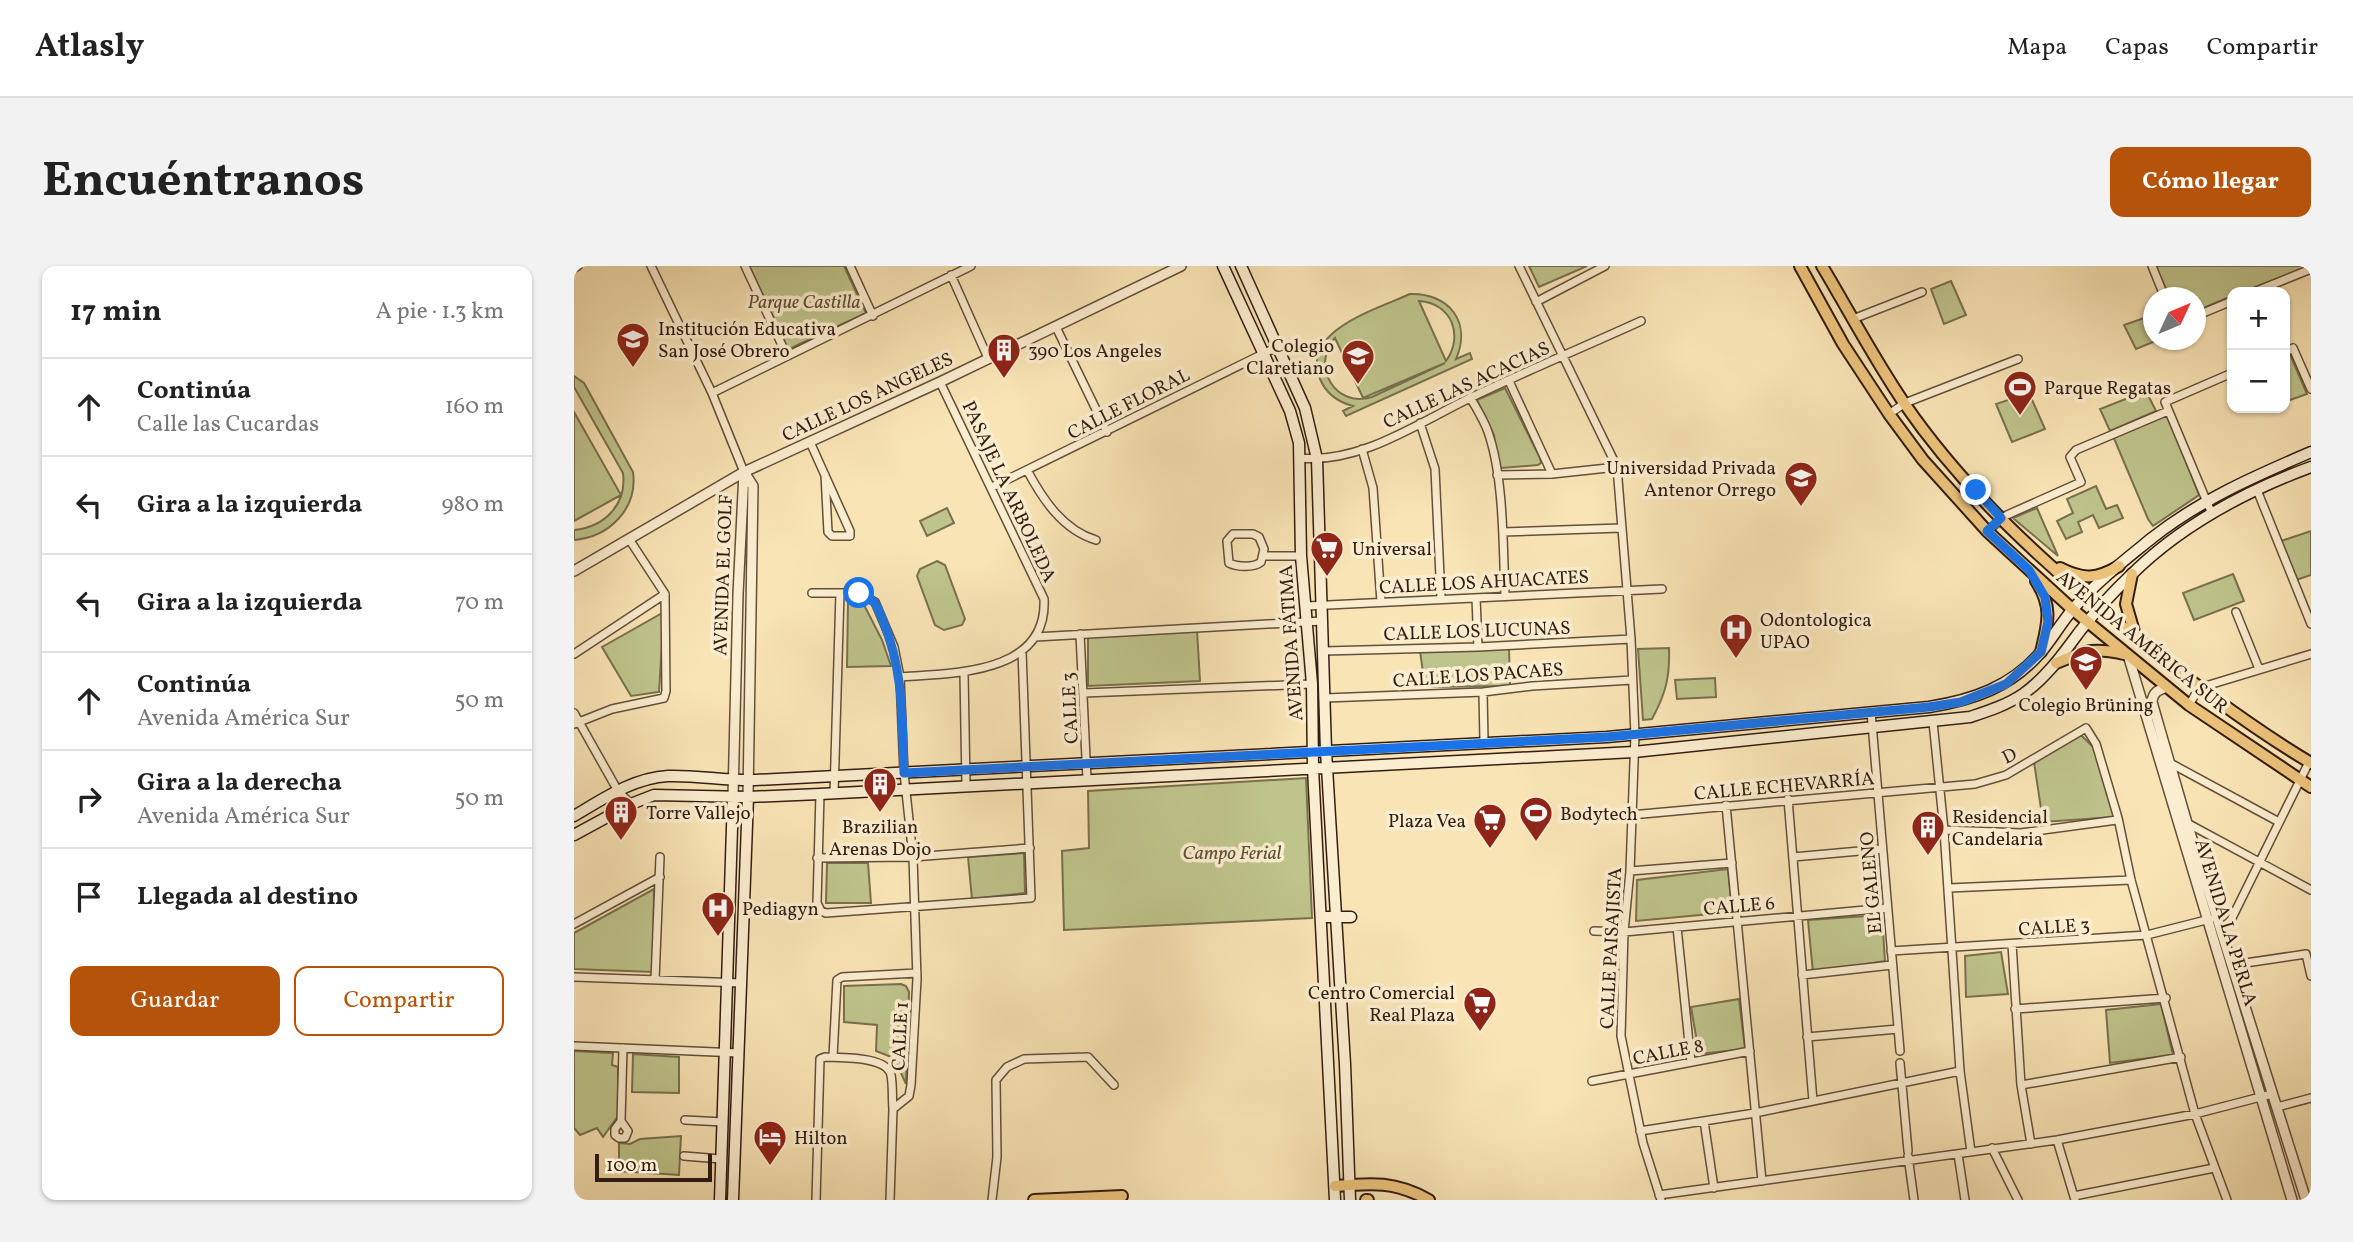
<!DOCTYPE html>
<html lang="es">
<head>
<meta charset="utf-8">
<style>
	body { margin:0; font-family:Vollkorn,serif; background:#f2f2f2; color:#222 }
	.controls { position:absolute; right:21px; top:21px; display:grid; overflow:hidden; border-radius:14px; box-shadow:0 2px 5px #0004 }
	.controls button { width:63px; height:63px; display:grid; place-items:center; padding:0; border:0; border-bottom:2px solid #e0e0e0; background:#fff; color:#222; font:35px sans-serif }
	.compass { position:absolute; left:1569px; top:21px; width:63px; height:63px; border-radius:50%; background:#fff; box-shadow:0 2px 5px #0004; rotate:46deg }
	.scale { position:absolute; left:21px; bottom:18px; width:117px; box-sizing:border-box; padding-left:7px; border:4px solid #331d12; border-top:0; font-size:19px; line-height:24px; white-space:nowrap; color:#331d12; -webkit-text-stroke:5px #fbedcf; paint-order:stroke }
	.stop { position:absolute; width:21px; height:21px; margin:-16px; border:5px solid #1a73e8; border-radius:50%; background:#fff }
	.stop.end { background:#1a73e8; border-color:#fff; box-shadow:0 2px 7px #0008 }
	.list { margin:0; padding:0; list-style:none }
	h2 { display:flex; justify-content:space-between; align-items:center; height:91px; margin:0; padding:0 28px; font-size:30px }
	h2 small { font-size:23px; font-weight:400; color:#767676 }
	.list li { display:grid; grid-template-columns:46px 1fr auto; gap:21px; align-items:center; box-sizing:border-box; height:98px; padding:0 28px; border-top:2px solid #e0e0e0 }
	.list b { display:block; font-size:26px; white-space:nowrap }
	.list p { margin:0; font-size:23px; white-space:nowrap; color:#767676 }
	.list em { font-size:23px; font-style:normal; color:#767676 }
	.actions { display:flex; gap:14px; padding:21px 28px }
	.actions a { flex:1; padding:16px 0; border:2px solid #b45309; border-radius:14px; text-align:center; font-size:24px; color:#b45309 }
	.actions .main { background:#b45309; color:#fff }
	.icon { flex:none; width:38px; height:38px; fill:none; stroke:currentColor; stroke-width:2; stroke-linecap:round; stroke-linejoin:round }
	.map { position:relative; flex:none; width:1737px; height:934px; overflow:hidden; border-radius:14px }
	header { display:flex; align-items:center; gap:42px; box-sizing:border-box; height:98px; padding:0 35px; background:#fff; border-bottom:2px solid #e0e0e0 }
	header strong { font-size:33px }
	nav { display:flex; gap:38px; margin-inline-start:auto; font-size:24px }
	.intro { display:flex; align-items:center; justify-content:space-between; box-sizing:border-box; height:168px; padding:0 42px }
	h1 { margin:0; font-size:49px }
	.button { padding:18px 32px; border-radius:14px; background:#b45309; color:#fff; font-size:24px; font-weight:700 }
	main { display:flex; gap:42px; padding:0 42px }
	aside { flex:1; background:#fff; border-radius:14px; box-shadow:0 2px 5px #0004 }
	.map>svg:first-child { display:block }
</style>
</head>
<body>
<header>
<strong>Atlasly</strong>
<nav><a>Mapa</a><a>Capas</a><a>Compartir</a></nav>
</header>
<div class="intro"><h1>Encuéntranos</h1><a class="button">Cómo llegar</a></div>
<main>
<aside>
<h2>17 min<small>A pie · 1.3 km</small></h2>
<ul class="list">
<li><svg class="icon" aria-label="ahead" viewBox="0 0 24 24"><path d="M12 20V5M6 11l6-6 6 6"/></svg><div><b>Continúa</b><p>Calle las Cucardas</p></div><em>160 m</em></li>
<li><svg class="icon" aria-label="left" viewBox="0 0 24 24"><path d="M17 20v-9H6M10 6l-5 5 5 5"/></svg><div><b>Gira a la izquierda</b></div><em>980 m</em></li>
<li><svg class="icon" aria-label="left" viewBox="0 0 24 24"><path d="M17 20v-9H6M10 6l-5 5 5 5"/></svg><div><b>Gira a la izquierda</b></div><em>70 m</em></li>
<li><svg class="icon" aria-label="ahead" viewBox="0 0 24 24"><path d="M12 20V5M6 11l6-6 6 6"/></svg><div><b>Continúa</b><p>Avenida América Sur</p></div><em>50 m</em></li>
<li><svg class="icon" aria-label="right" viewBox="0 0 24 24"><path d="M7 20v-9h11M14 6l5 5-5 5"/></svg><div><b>Gira a la derecha</b><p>Avenida América Sur</p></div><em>50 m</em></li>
<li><svg class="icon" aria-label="arrive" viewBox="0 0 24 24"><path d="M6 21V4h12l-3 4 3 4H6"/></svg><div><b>Llegada al destino</b></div></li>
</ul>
<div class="actions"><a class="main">Guardar</a><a>Compartir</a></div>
</aside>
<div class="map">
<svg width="1737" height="934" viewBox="0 0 1737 934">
	<rect width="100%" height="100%" fill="#f9e4b5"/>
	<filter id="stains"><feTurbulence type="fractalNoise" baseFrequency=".00286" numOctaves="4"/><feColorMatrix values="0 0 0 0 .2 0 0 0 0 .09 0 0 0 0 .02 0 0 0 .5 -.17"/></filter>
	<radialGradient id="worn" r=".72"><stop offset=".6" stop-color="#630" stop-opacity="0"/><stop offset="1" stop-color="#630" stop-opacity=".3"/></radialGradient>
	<path fill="#bfc48c" stroke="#79704f" stroke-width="2" fill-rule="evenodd" d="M174 0H270L292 47 213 84Z
		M955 0H1013L965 21Z
		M1581 0H1734L1669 26H1658V30L1622 45V32L1596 31Z
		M1377 15 1392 49 1370 58 1357 23Z
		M836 28C875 27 898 56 882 93L896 87 898 93 772 150 769 145 779 140C763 136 752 127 746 113 726 64 804 43 836 28ZM845 35C878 37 890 70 872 95ZM761 72 789 132 871 97 798 131C762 143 736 100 761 72Z
		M1579 49 1580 74H1584L1562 83 1550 59Z
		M1715 86 1733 128 1713 135 1711 88Z
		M0 110 10 117 59 206C64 243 35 271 0 274V264C31 261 53 238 49 207L0 121Z
		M931 122 966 192 967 197 964 199 927 202 924 198 920 169 903 134Z
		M1572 125 1582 145 1536 165 1526 143Z
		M1455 127 1471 163 1438 176 1422 138Z
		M0 146 47 229 0 255Z
		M1593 148 1625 229 1579 260 1574 253 1539 170Z
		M1522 220 1532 243 1543 239 1549 252 1525 262 1519 249 1504 256 1508 266 1492 273 1483 255 1499 247 1493 233Z
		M373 242 380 257 353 270 346 255Z
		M1463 242 1484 290 1439 252Z
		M1737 265V309L1722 314 1707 275Z
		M363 295 371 299 391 353 388 359 370 364 361 359 343 310 346 303Z
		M1659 308 1670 335 1620 354 1609 327Z
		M274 334 288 335 308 374 317 400 273 401Z
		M90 346 85 426 57 430 28 381Z
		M623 364 626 415 514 420V368Z
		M935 381 936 420 851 421 846 385Z
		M1095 382C1096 411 1092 427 1078 453L1069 454 1064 383Z
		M1141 412 1142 431 1103 433 1101 414Z
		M1507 469 1521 483 1540 551 1469 556 1460 496Z
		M732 512 738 652 490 664 488 585 515 582 514 525Z
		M450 587 451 627 398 633 394 591Z
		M253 597H294L297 637H252Z
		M1154 603 1158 646 1062 655 1063 614Z
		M80 623 79 706 0 703V667Z
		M1308 649 1311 695 1239 707 1234 654Z
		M1427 686 1434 728 1392 731 1391 690Z
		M327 718 332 720 335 726 332 818 320 792 302 785 303 759 270 756V720Z
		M1165 733 1171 783 1125 788 1117 741Z
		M1587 738 1599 789 1536 797 1532 744Z
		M0 785 39 787 38 799 44 801V850L29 871 23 862 6 869 0 862Z
		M59 788 105 791V827L58 826Z
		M107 870 105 909 45 905V877L56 878 66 873Z"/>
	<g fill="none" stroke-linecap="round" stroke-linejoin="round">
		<defs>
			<path id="minor" d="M77 0 138 127 170 206
				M171 0 213 90
				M276 0 299 50
				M945 0 1043 201 1057 373 1061 469 1056 605 1050 666 1047 770 1069 877 1087 934
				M1578 0 1591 32
				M0 2 4 0
				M377 9 414 92
				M1680 26 1737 3
				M962 36 1031 0
				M1622 50 1658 35
				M1279 53 1348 26
				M482 61 533 166
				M1711 86 1719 82 1737 123
				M935 115 978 208
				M138 127 397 0
				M896 131C902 142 910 154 914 166 930 211 929 281 931 330
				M1315 148 1331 137 1444 93
				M846 157 861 203 867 332
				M236 176 276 265V270H258L254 266 251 209
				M788 183 799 222 807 336
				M726 192C786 198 844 157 896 132 952 105 1010 81 1067 55
				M453 204C469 234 489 264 522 274
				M923 209 978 208 1043 201
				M418 221 703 81
				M1683 224 1737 358
				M1638 248 1591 136 1658 107
				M1413 265 1433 249 1507 216 1496 191 1502 184 1594 145
				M929 266 1047 262
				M659 268H679L685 271 690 283 687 296C680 302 663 301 655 297L653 275Z
				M690 290H727
				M238 327H285L301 336 320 381 326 411 330 507 339 591 343 713 337 819 335 830 319 843 316 934
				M902 332 904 381
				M733 340 1088 323
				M1662 346 1685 403
				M506 368 513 513
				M461 371 748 355
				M750 385 904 381 1057 373
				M0 388 91 328
				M390 407 392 519
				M326 411C378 407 474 409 470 333L366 116
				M909 426 910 475
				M510 427 738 418
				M751 432 909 426 958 420 1058 414
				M1615 439 1625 422 1737 388
				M1297 446 1326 785
				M0 447 44 525 57 538
				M1359 456 1370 564 1386 805 1397 886
				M0 458 38 443 90 432 92 425 91 328 55 273
				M1596 497 1705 556
				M260 527 266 327
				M246 528 243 637 247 645 252 647 457 632 448 385
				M1214 533 1239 835
				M1152 539 1188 915
				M1057 549 1401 518 1432 509 1512 462 1522 478 1544 552 1557 614 1621 848 1653 934
				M1611 556 1737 624
				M1370 564 1447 567 1543 554
				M1219 591 1308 583
				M243 592 339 591 456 582
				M1056 605 1158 597
				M1375 622 1557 614
				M0 658 86 611
				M1103 661 1117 796
				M1646 661 1652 659 1657 654 1735 496
				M1020 665 1050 666 1313 642
				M1438 678 1447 819 1457 878
				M1317 685 1573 669 1636 653
				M1658 699 1732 688 1737 710
				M1228 709 1318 699
				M0 711 168 717
				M81 714 86 591
				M1441 743 1592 732
				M1233 771 1324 763
				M0 780 165 787
				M259 791 263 714 268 711 343 707
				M1326 797 1334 885
				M1018 815 1176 785
				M1447 819 1607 791
				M1703 841 1737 832
				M111 854 149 856
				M47 855 54 865 51 872H45L41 869V863L47 855 49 782
				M1130 855 1140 922
				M1066 865 1181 847 1386 805
				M1483 874 1501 934
				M1418 882 1444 934
				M1384 888 1391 934
				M110 890 147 893
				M1334 890 1340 934
				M1085 929 1483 874 1621 848 1698 828
				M1500 930 1640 902
				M242 934 246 793 251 791C267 792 313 790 317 809 319 819 318 832 319 843
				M418 934 423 891 422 814 433 801 450 793 514 791 540 819"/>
			<path id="tertiary" d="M170 206 179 220 174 531
				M0 305 170 206 366 116 607 0
				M1554 389 1718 934
				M1593 421C1584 424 1579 426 1578 436L1613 557 1732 934
				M159 531 164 328 170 206"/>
			<path id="secondary" d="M649 0 716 145 725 177 727 290 738 418 739 502 761 934
				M667 0 731 142 743 193 752 485 771 798 776 934
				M0 550C29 533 59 512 94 510 123 509 152 515 181 514L1033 471 1355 441C1399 434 1437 421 1467 386 1478 373 1487 357 1499 343 1521 317 1551 294 1578 272 1626 234 1681 210 1737 186
				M0 569 57 538 80 529 174 531 246 528 1060 486 1396 451C1414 445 1433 439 1449 428 1473 411 1489 388 1506 365 1521 346 1538 327 1556 310 1605 261 1672 225 1737 201
				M747 651H777
				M146 934 159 531
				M159 934 174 531"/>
			<path id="primary" d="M1226 0 1269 78 1315 148 1349 194 1413 265 1498 343 1615 439 1737 521
				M1248 0C1275 45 1300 93 1330 137 1391 226 1473 300 1556 367 1614 414 1673 459 1737 497
				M1486 302C1509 314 1523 313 1545 300
				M1558 308 1552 338 1561 369
				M1462 315C1479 341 1474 357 1467 386
				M1482 397C1512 385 1517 381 1550 388
				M761 920C798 917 821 915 855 934
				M460 934 548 930
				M792 934H794"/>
		</defs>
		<use href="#minor" stroke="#644f3b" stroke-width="10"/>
		<use href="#tertiary" stroke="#644f3b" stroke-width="12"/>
		<use href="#secondary" stroke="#331d12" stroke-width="13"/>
		<use href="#primary" stroke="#331d12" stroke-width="14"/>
		<use href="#minor" stroke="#fbedcf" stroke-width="7"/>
		<use href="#tertiary" stroke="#fbedcf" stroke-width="9"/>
		<use href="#secondary" stroke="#fbedcf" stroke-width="10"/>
		<use href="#primary" stroke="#ecc27a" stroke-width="10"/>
	</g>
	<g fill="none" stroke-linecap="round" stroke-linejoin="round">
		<path stroke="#1a73e8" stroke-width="9" d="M285 327C300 331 304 341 309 355 330 406 328 453 330 507L1033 471 1355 441 1387 436 1432 418 1467 386 1474 356 1471 331 1455 304 1413 265 1427 252 1402 224"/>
	</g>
	<defs>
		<symbol id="school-pin" viewBox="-11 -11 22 30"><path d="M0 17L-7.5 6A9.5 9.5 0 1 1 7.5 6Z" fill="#8f2418" stroke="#fbedcf"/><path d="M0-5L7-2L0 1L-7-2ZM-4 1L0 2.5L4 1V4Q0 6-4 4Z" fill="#fff"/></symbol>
		<symbol id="building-pin" viewBox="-11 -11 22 30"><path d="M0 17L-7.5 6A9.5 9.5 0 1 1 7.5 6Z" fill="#8f2418" stroke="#fbedcf"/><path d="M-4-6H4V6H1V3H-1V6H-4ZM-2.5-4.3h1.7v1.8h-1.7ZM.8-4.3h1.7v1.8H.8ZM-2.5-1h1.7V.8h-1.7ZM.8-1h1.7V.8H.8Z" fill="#fff"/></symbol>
		<symbol id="stadium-pin" viewBox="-11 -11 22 30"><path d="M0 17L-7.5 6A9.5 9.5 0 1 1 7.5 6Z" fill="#8f2418" stroke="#fbedcf"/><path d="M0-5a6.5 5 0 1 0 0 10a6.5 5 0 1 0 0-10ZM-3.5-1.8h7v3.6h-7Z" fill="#fff"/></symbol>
		<symbol id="university-pin" viewBox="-11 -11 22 30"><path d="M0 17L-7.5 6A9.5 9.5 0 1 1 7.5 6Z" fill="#8f2418" stroke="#fbedcf"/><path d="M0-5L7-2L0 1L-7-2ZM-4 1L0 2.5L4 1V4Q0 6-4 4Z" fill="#fff"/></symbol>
		<symbol id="supermarket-pin" viewBox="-11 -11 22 30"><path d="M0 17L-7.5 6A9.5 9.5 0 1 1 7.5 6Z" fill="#8f2418" stroke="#fbedcf"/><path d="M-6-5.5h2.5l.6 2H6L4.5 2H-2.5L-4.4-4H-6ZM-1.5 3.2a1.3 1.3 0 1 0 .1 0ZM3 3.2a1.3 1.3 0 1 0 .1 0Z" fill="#fff"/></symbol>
		<symbol id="hospital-pin" viewBox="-11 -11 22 30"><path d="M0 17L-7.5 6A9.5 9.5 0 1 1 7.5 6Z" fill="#8f2418" stroke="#fbedcf"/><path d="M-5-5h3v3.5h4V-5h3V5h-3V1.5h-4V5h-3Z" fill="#fff"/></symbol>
		<symbol id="hotel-pin" viewBox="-11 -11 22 30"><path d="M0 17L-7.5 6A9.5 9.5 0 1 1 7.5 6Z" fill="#8f2418" stroke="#fbedcf"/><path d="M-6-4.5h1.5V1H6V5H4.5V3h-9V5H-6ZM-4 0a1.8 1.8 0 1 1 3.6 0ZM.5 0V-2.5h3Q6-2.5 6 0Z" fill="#fff"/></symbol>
	</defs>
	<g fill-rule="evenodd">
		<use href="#school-pin" x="40" y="54" width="38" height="52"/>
		<use href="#building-pin" x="411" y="65" width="38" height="52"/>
		<use href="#school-pin" x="765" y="71" width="38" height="52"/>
		<use href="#stadium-pin" x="1427" y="102" width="38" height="52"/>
		<use href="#university-pin" x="1208" y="193" width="38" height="52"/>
		<use href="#supermarket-pin" x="734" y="263" width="38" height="52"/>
		<use href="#hospital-pin" x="1143" y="345" width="38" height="52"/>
		<use href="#school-pin" x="1493" y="377" width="38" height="52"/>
		<use href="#building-pin" x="287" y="499" width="38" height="52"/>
		<use href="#building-pin" x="28" y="527" width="38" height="52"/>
		<use href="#stadium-pin" x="943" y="528" width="38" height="52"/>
		<use href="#supermarket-pin" x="897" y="535" width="38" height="52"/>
		<use href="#building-pin" x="1335" y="542" width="38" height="52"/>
		<use href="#hospital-pin" x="125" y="623" width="38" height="52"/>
		<use href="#supermarket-pin" x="887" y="718" width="38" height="52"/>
		<use href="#hotel-pin" x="177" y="852" width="38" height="52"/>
	</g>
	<g text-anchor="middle" stroke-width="7" stroke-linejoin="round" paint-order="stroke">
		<g font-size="19" font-style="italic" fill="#5d4f37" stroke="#fbedcf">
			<text x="230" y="42">Parque Castilla</text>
			<text x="658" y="593">Campo Ferial</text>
		</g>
		<g font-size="19" fill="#331d12" stroke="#fbedcf" text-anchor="start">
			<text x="84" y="69">Institución Educativa<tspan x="84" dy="22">San José Obrero</tspan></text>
			<text x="760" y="86" text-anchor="end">Colegio<tspan x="760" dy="22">Claretiano</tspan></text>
			<text x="454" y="91">390 Los Angeles</text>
			<text x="1470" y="128">Parque Regatas</text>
			<text x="1202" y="208" text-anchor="end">Universidad Privada<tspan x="1202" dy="22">Antenor Orrego</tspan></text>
			<text x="778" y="289">Universal</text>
			<text x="1186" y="360">Odontologica<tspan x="1186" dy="22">UPAO</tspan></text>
			<text x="1512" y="445" text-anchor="middle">Colegio Brüning</text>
			<text x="72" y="553">Torre Vallejo</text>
			<text x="986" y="554">Bodytech</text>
			<text x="1378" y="557">Residencial<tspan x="1378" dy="22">Candelaria</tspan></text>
			<text x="892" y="561" text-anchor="end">Plaza Vea</text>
			<text x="306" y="567" text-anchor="middle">Brazilian<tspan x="306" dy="22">Arenas Dojo</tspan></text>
			<text x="168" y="649">Pediagyn</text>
			<text x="881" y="733" text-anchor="end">Centro Comercial<tspan x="881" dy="22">Real Plaza</tspan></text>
			<text x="220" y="878">Hilton</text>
		</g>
		<g font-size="19" fill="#331d12" stroke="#fbedcf">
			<text transform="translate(892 118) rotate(-25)" y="7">CALLE LAS ACACIAS</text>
			<text transform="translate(293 130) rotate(-25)" y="7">CALLE LOS ANGELES</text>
			<text transform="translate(554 137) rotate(-27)" y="7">CALLE FLORAL</text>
			<text transform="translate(436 225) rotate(65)" y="7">PASAJE LA ARBOLEDA</text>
			<text transform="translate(148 309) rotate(-88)" y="7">AVENIDA EL GOLF</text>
			<text transform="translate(910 315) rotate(-3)" y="7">CALLE LOS AHUACATES</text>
			<text transform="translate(903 364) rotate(-2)" y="7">CALLE LOS LUCUNAS</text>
			<text transform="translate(1569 375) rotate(39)" y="7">AVENIDA AMÉRICA SUR</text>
			<text transform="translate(716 377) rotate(-94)" y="7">AVENIDA FÁTIMA</text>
			<text transform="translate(904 408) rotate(-4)" y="7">CALLE LOS PACAES</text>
			<text transform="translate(495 442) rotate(-93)" y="7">CALLE 3</text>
			<text transform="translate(1435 489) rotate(-26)" y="7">D</text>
			<text transform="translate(1210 519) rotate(-5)" y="7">CALLE ECHEVARRÍA</text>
			<text transform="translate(1296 617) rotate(-95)" y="7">EL GALENO</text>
			<text transform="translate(1165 639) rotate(-5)" y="7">CALLE 6</text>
			<text transform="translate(1653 656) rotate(73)" y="7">AVENIDA LA PERLA</text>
			<text transform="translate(1480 660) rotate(-4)" y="7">CALLE 3</text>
			<text transform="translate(1036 682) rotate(-87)" y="7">CALLE PAISAJISTA</text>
			<text transform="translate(325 770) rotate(-87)" y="7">CALLE 1</text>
			<text transform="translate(1094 785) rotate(-11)" y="7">CALLE 8</text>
		</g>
	</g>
	<rect width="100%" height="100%" filter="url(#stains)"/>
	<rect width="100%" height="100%" fill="url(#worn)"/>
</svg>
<div class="controls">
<button>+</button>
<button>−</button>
</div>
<svg class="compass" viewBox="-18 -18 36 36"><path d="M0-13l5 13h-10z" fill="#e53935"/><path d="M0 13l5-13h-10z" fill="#767676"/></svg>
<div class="scale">100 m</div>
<div class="stop" style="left:285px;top:327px"></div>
<div class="stop end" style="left:1402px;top:224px"></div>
</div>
</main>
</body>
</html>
